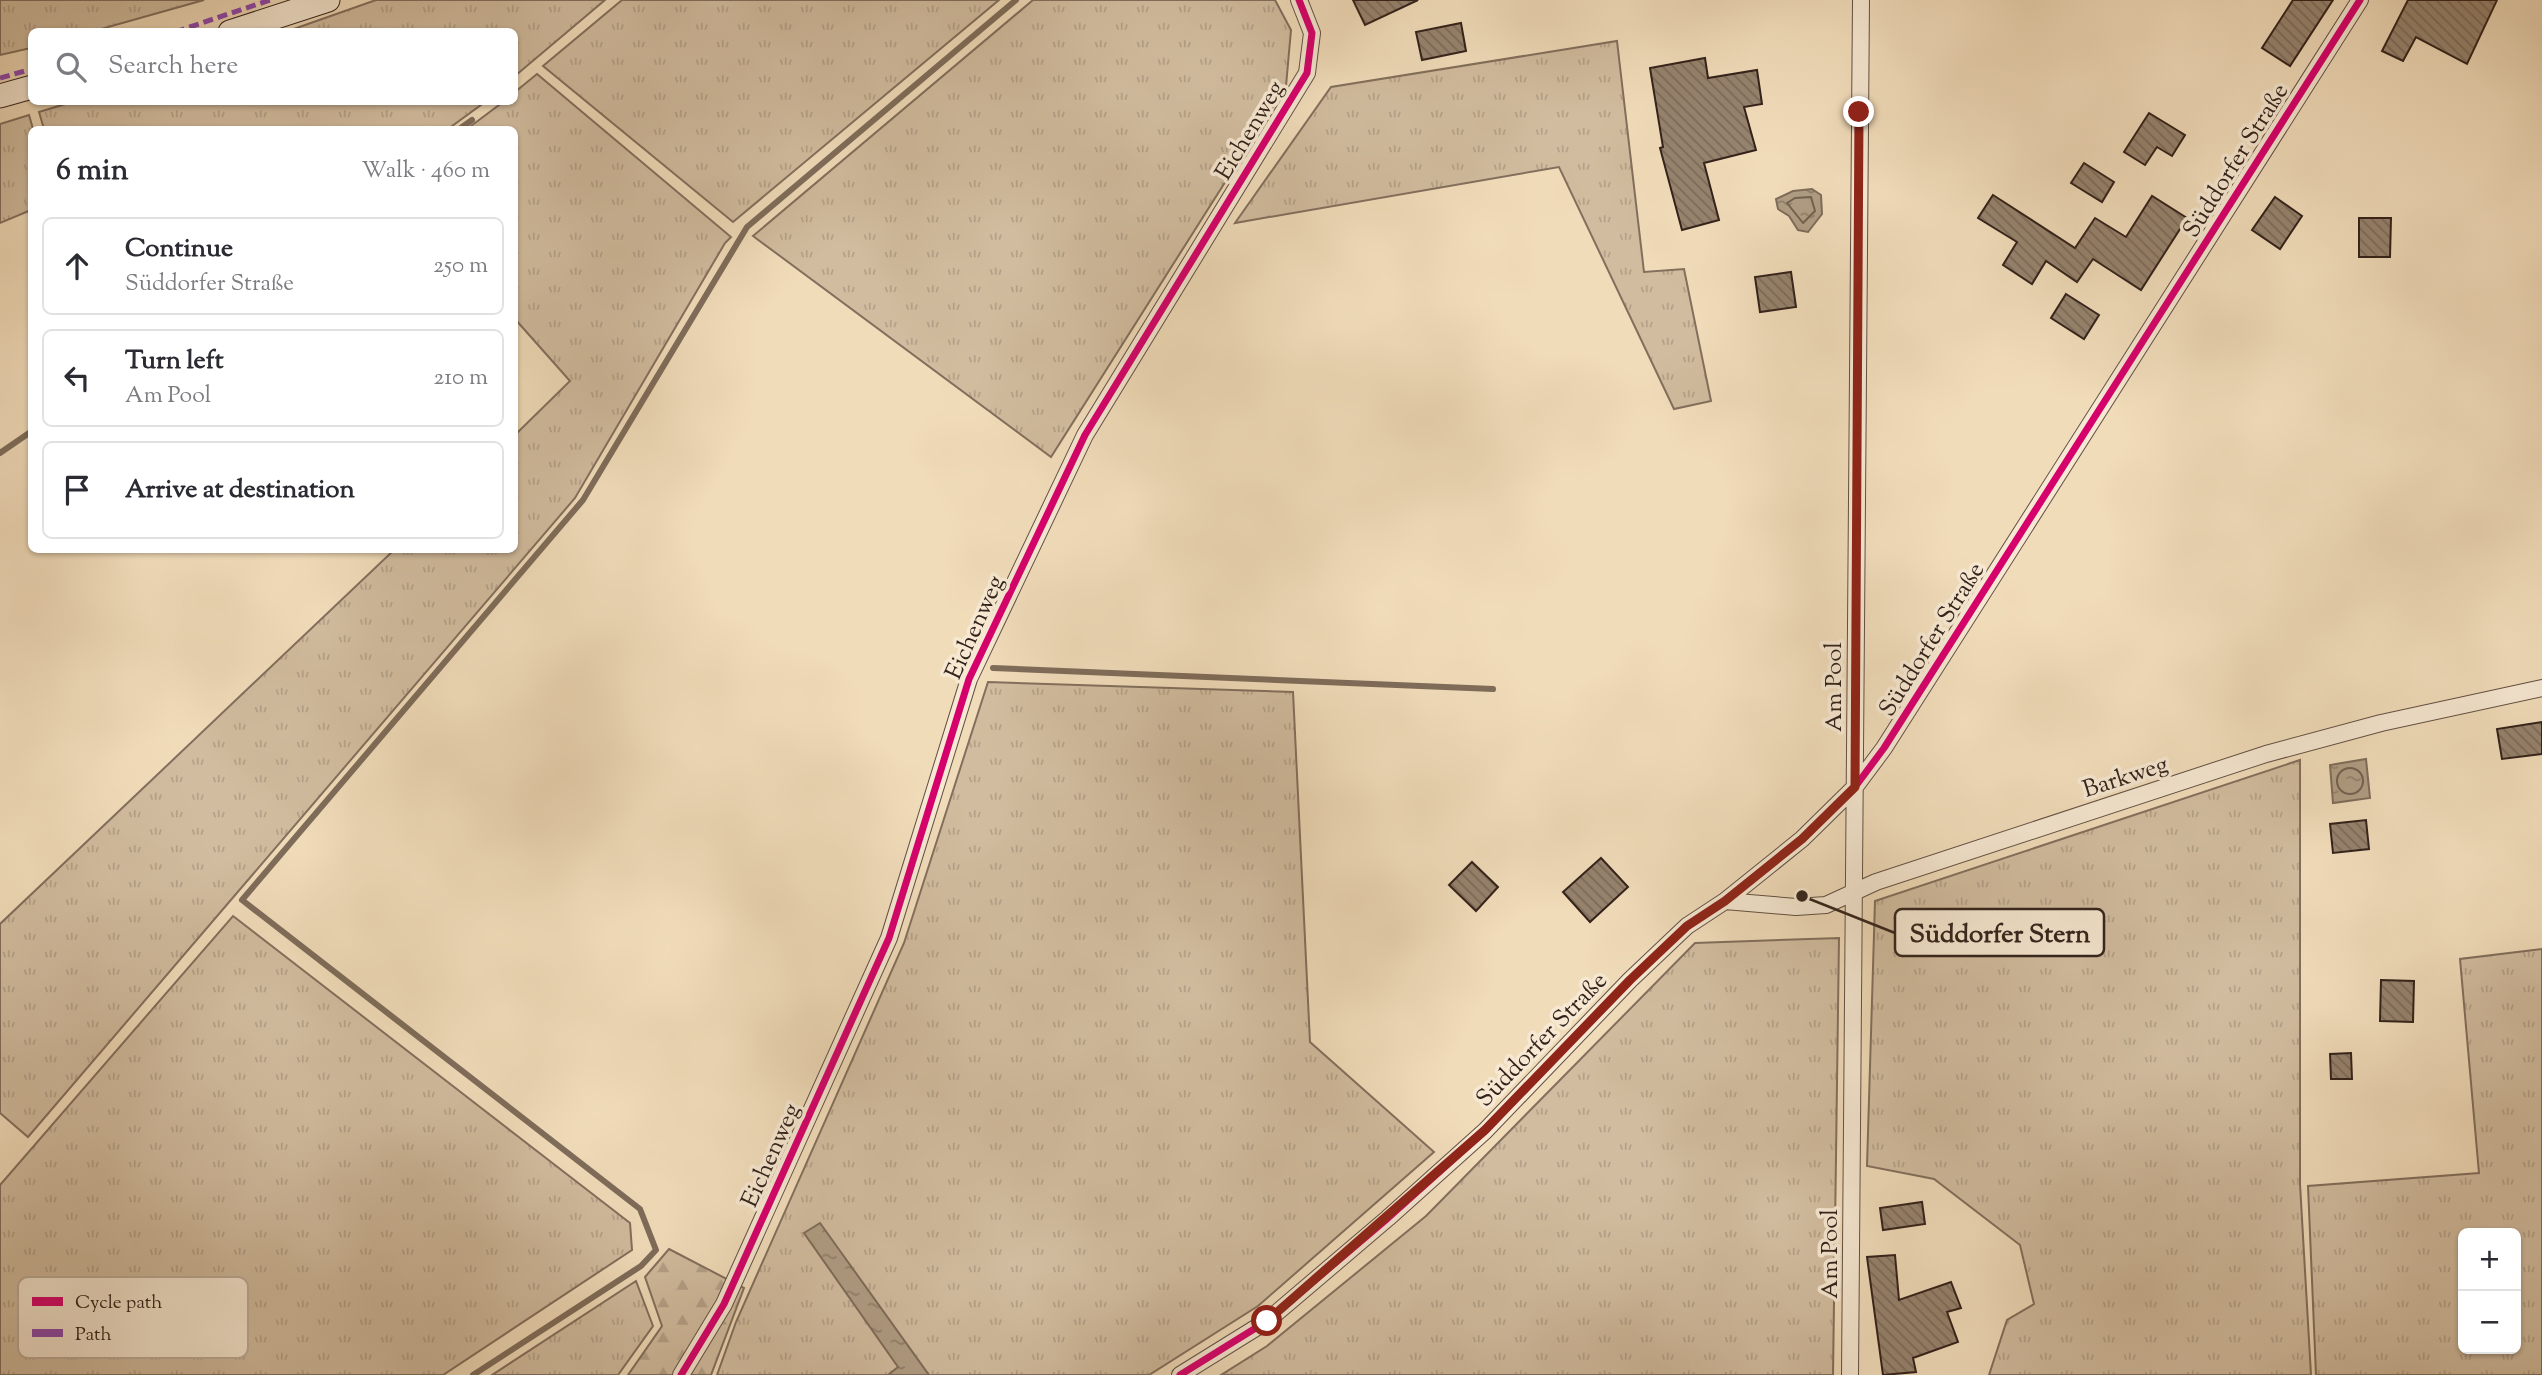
<!DOCTYPE html>
<html lang="en">
<head>
<meta charset="utf-8">
<style>
	body { margin:0; font-family:"Sorts Mill Goudy",serif; background:#f2f2f3; color:#2b2b33 }
	.controls { position:absolute; right:21px; bottom:21px; display:grid; overflow:hidden; border-radius:10px; box-shadow:0 2px 5px #0004 }
	.controls button { width:63px; height:63px; display:grid; place-items:center; padding:0; border:0; border-bottom:2px solid #e1e1e2; background:#fff; color:#2b2b33; font:35px sans-serif }
	.stop { position:absolute; width:21px; height:21px; margin:-16px; border:5px solid #8f2418; border-radius:50%; background:#fff }
	.stop.end { background:#8f2418; border-color:#fff; box-shadow:0 2px 7px #0008 }
	.list { margin:0; padding:0; list-style:none }
	h2 { display:flex; justify-content:space-between; align-items:center; height:91px; margin:0; padding:0 28px; font-size:30px }
	h2 small { font-size:23px; font-weight:400; color:#7c7c81 }
	.list li { display:grid; grid-template-columns:46px 1fr auto; gap:21px; align-items:center; box-sizing:border-box; height:98px; margin:0 14px 14px; padding:0 14px; border:2px solid #e1e1e2; border-radius:10px }
	.list b { display:block; font-size:26px; white-space:nowrap }
	.list p { margin:0; font-size:23px; white-space:nowrap; color:#7c7c81 }
	.list em { font-size:23px; font-style:normal; color:#7c7c81 }
	.icon { flex:none; width:38px; height:38px; fill:none; stroke:currentColor; stroke-width:2; stroke-linecap:round; stroke-linejoin:round }
	.map { position:relative; flex:none; width:2542px; height:1375px; overflow:hidden }
	.search { position:absolute; background:#fff; box-shadow:0 2px 5px #0004; left:28px; top:28px; width:490px; height:77px; display:flex; align-items:center; gap:18px; box-sizing:border-box; padding:0 24px; border-radius:10px; color:#7c7c81; font-size:26px }
	.panel { position:absolute; background:#fff; box-shadow:0 2px 5px #0004; left:28px; top:126px; width:490px; height:427px; border-radius:10px }
	.map>svg:first-child { display:block }
</style>
</head>
<body>
<div class="map">
<svg width="2542" height="1375" viewBox="0 0 2542 1375">
	<defs>
		<pattern id="grass-tufts" width="24" height="20" patternUnits="userSpaceOnUse" patternTransform="scale(1.75)"><rect width="24" height="20" fill="#d1bc9f"/><path d="M3 7l-1-3M5 7V3M7 7l1-3M15 17l-1-3M17 17v-4M19 17l1-3" fill="none" stroke="#b4a188"/></pattern>
		<pattern id="forest-firs" width="22" height="20" patternUnits="userSpaceOnUse" patternTransform="scale(1.75)"><rect width="22" height="20" fill="#d1bc9f"/><path d="M5 1l3.5 6h-7zM16 11l3.5 6h-7z" fill="#b4a188"/></pattern>
		<pattern id="water-ripples" width="26" height="14" patternUnits="userSpaceOnUse" patternTransform="scale(1.75)"><rect width="26" height="14" fill="#b09d84"/><path d="M2 4q2-2 4 0t4 0M15 11q2-2 4 0t4 0" fill="none" stroke="#90806b"/></pattern>
		<pattern id="building-back-hatch" width="6" height="6" patternUnits="userSpaceOnUse" patternTransform="scale(1.75)"><rect width="6" height="6" fill="#96836e"/><path d="M-1 5l2 2M0 0l6 6M5-1l2 2" fill="none" stroke="#7b6b5a"/></pattern>
	</defs>
	<rect width="100%" height="100%" fill="#f1dcba"/>
	<filter id="stains"><feTurbulence type="fractalNoise" baseFrequency=".00286" numOctaves="4"/><feColorMatrix values="0 0 0 0 .2 0 0 0 0 .09 0 0 0 0 .02 0 0 0 .5 -.17"/></filter>
	<radialGradient id="worn" r=".72"><stop offset=".6" stop-color="#630" stop-opacity="0"/><stop offset="1" stop-color="#630" stop-opacity=".3"/></radialGradient>
	<path fill="url(#grass-tufts)" stroke="#826f5d" stroke-width="2" fill-rule="evenodd" d="M0 0H204L94 31 32 32 31 48 0 55Z
		M376 0H605L515 76 514 32 288 31Z
		M622 0H999L733 222 543 66Z
		M1033 0H1275L1291 30 1286 86 1051 457 753 236Z
		M1617 41 1644 272 1684 269 1711 401 1674 409 1559 167 1235 223 1331 87Z
		M537 74 731 237 725 243 575 498 28 1137 0 1113V924L394 550H514L515 435 570 381 515 319 514 130 467 129 503 102H514L515 92Z
		M72 102H485L448 129H44L39 112Z
		M29 115 33 129 31 210 0 223V124Z
		M988 682 1293 692 1310 1042 1434 1152 1258 1306 1149 1375H717L736 1322 904 943Z
		M2300 760V1184L2311 1375H1989L2007 1320 2034 1304 2020 1245 1934 1179 1867 1166 1875 901Z
		M233 916 630 1223 632 1250 443 1375H0V1185Z
		M1839 938 1833 1375H1221L1267 1346 1426 1216 1695 943Z
		M2542 949V1375H2316L2308 1186 2479 1173 2460 959ZM2463 1233H2516V1349H2463Z
		M636 1281 653 1326 618 1375H492Z"/>
	<path fill="url(#forest-firs)" stroke="#826f5d" stroke-width="2" d="M669 1249 744 1288 711 1375H628L662 1326 645 1277Z"/>
	<path fill="url(#water-ripples)" stroke="#7e6c5a" stroke-width="2" d="M1812 189 1821 195 1822 214 1808 232 1798 230 1789 216 1778 209 1776 199 1793 191Z
		M2366 759 2370 798 2333 803 2330 765Z
		M820 1223 929 1375H888L898 1367 804 1233Z"/>
	<g fill="none" stroke-linecap="round" stroke-linejoin="round">
		<path stroke="#726050" stroke-width="2" d="M1811 197 1815 211 1803 223 1787 203 1795 198Z
			M2337 781a13 13 0 1 1 26 0a13 13 0 1 1-26 0Z"/>
		<path stroke="#7e6c5a" stroke-width="6" d="M458 130 472 120
			M0 453 32 431
			M993 668 1493 689
			M473 1375 641 1266 656 1250 640 1209 242 900 583 500 747 227 1016 0"/>
	</g>
	<path fill="url(#building-back-hatch)" stroke="#33221b" stroke-width="2" d="M1353 0H1418L1365 25Z
		M2293 0H2333L2290 66 2262 48Z
		M2408 0H2497L2467 64 2416 37 2403 61 2382 51Z
		M1461 23 1466 51 1422 60 1416 32Z
		M1705 58 1708 78 1757 70 1762 104 1744 107 1756 150 1704 163 1719 220 1682 230 1660 148 1663 147 1650 68Z
		M2149 113 2185 135 2172 156 2157 147 2145 165 2124 152Z
		M2084 163 2114 182 2102 202 2071 183Z
		M1993 195 2075 248 2095 218 2126 237 2152 196 2187 218 2141 290 2093 259 2077 282 2046 261 2032 284 2003 265 2017 242 1978 218Z
		M2275 197 2302 216 2280 249 2252 230Z
		M2359 218H2391L2390 257H2359Z
		M1791 272 1796 307 1760 312 1755 277Z
		M2066 294 2099 315 2084 339 2051 318Z
		M2542 722V754L2502 759 2497 729Z
		M2366 820 2369 849 2333 853 2330 824Z
		M1601 858 1628 887 1590 922 1563 892Z
		M1472 862 1498 887 1476 911 1449 885Z
		M2381 980 2414 981 2413 1022 2380 1021Z
		M2351 1053 2352 1079H2331L2330 1054Z
		M1922 1202 1925 1224 1883 1230 1880 1208Z
		M1895 1255 1899 1300 1951 1282 1961 1308 1947 1312 1958 1342 1913 1358 1916 1372 1883 1375 1867 1257Z"/>
	<g fill="none" stroke-linecap="round" stroke-linejoin="round">
		<defs>
			<path id="street" d="M1725 901 1796 907 1826 905 1876 882 2266 754 2381 723 2542 688
				M681 1375 724 1304 889 938 969 679 1085 435 1307 73 1312 33 1299 0
				M1180 1375 1267 1321 1388 1218 1485 1131 1630 980 1687 926 1725 901 1802 839 1855 787 1884 748 2360 0
				M1850 1375 1861 0"/>
			<path id="secondary" d="M230 32 328 0
				M0 96 32 87"/>
		</defs>
		<use href="#street" stroke="#625043" stroke-width="18"/>
		<use href="#secondary" stroke="#33221b" stroke-width="25"/>
		<use href="#street" stroke="#f6e8d2" stroke-width="16"/>
		<use href="#secondary" stroke="#f6e8d2" stroke-width="23"/>
		<path stroke="#8e44ad" stroke-width="5" stroke-dasharray="10 5" stroke-linecap="butt" d="M175 32 270 0
			M0 78 32 69"/>
		<defs>
			<path id="cycleway" d="M681 1375 724 1304 889 938 969 679 1085 435 1307 73 1312 33 1299 0
				M1180 1375 1267 1321 1388 1218 1485 1131 1630 980 1687 926 1725 901 1802 839 1855 787 1884 748 2360 0"/>
		</defs>
		<use href="#cycleway" stroke="#f6e8d2" stroke-width="11"/>
		<use href="#cycleway" stroke="#d6006c" stroke-width="7"/>
	</g>
	<g fill="none" stroke-linecap="round" stroke-linejoin="round">
		<path stroke="#8f2418" stroke-width="9" d="M1267 1321 1485 1130 1630 980 1687 926 1725 901 1802 839 1855 787 1859 112"/>
	</g>
	<g text-anchor="middle" stroke-width="7" stroke-linejoin="round" paint-order="stroke">
		<g font-size="24" fill="#33221b" stroke="#f6e8d2">
			<text transform="translate(1249 130) rotate(-59)" y="8">Eichenweg</text>
			<text transform="translate(2235 160) rotate(-58)" y="8">Süddorfer Straße</text>
			<text transform="translate(974 627) rotate(-66)" y="8">Eichenweg</text>
			<text transform="translate(1931 639) rotate(-58)" y="8">Süddorfer Straße</text>
			<text transform="translate(1833 687) rotate(-90)" y="8">Am Pool</text>
			<text transform="translate(2125 776) rotate(-18)" y="8">Barkweg</text>
			<text transform="translate(1541 1039) rotate(-46)" y="8">Süddorfer Straße</text>
			<text transform="translate(770 1155) rotate(-66)" y="8">Eichenweg</text>
			<text transform="translate(1829 1254) rotate(-90)" y="8">Am Pool</text>
		</g>
	</g>
	<rect x="18" y="1277" width="230" height="81" rx="10" fill="#f6e8d2" stroke="#bcad9b" stroke-width="2"/>
	<rect x="32" y="1297" width="31" height="9" fill="#d6006c"/>
	<rect x="32" y="1329" width="31" height="8" fill="#8e44ad"/>
	<g font-size="19" fill="#33221b">
		<text x="75" y="1308">Cycle path</text>
		<text x="75" y="1340">Path</text>
	</g>
	<path fill="none" stroke="#33221b" stroke-width="2.5" d="M1802 896L1895 933"/>
	<circle fill="#33221b" stroke="#f6e8d2" stroke-width="2.5" cx="1802" cy="896" r="7"/>
	<rect fill="#f6e8d2" stroke="#33221b" stroke-width="2.5" x="1895" y="909" width="209" height="47" rx="7"/>
	<g font-size="26" text-anchor="middle" font-weight="bold" fill="#33221b">
		<text x="2000" y="942">Süddorfer Stern</text>
	</g>
	<rect width="100%" height="100%" filter="url(#stains)"/>
	<rect width="100%" height="100%" fill="url(#worn)"/>
</svg>
<div class="controls">
<button>+</button>
<button>−</button>
</div>
<div class="stop" style="left:1267px;top:1321px"></div>
<div class="stop end" style="left:1859px;top:112px"></div>
<div class="search"><svg class="icon" aria-label="search" viewBox="0 0 24 24"><circle cx="10" cy="10" r="6"/><path d="M15 15l6 6"/></svg>Search here</div>
<section class="panel">
<h2>6 min<small>Walk · 460 m</small></h2>
<ul class="list">
<li><svg class="icon" aria-label="ahead" viewBox="0 0 24 24"><path d="M12 20V5M6 11l6-6 6 6"/></svg><div><b>Continue</b><p>Süddorfer Straße</p></div><em>250 m</em></li>
<li><svg class="icon" aria-label="left" viewBox="0 0 24 24"><path d="M17 20v-9H6M10 6l-5 5 5 5"/></svg><div><b>Turn left</b><p>Am Pool</p></div><em>210 m</em></li>
<li><svg class="icon" aria-label="arrive" viewBox="0 0 24 24"><path d="M6 21V4h12l-3 4 3 4H6"/></svg><div><b>Arrive at destination</b></div></li>
</ul>
</section>
</div>
</body>
</html>
